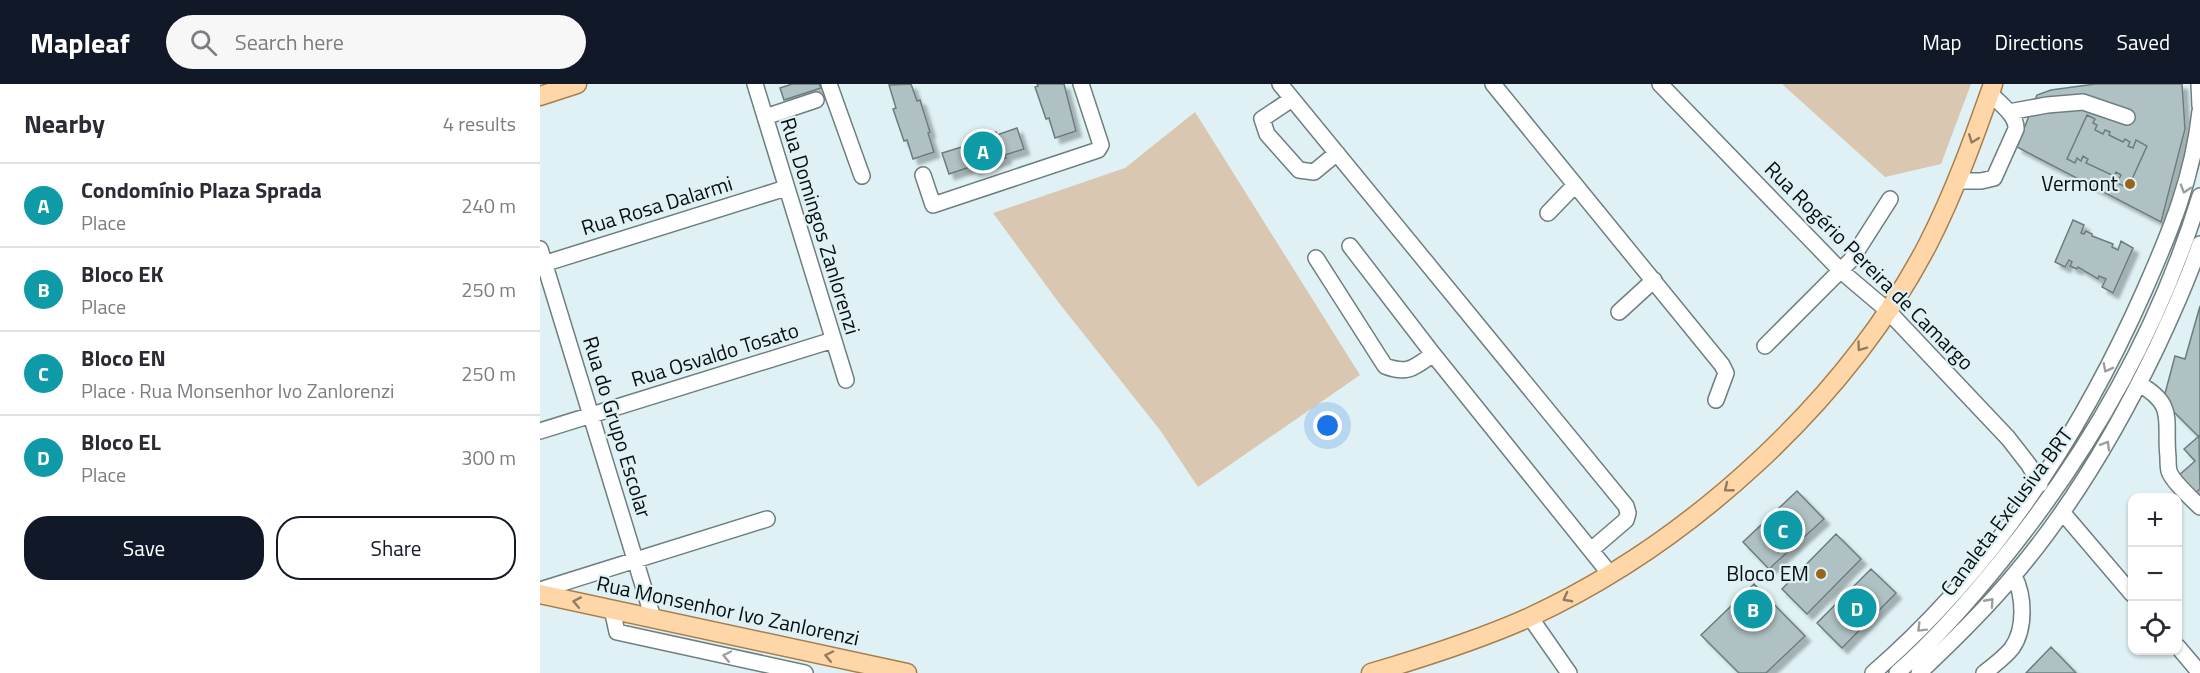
<!DOCTYPE html>
<html lang="en">
<head>
<meta charset="utf-8">
<style>
	body { margin:0; font-family:"Titillium Web",sans-serif; background:#f7f7f7; color:#2b2b33 }
	.controls { position:absolute; right:18px; bottom:18px; display:grid; overflow:hidden; border-radius:12px; box-shadow:0 2px 4px #0004 }
	.controls button { width:54px; height:54px; display:grid; place-items:center; padding:0; border:0; border-bottom:2px solid #e1e1e2; background:#fff; color:#2b2b33; font:30px sans-serif }
	.you { position:absolute; left:788px; top:342px; width:21px; height:21px; margin:-15px; border:4px solid #fff; border-radius:50%; background:#1a73e8; box-shadow:0 0 0 9px #1a73e833 }
	.badge { display:grid; place-items:center; width:39px; height:39px; border-radius:50%; background:#111827; color:#fff; font-size:20px; font-weight:700 }
	.pin { position:absolute; translate:-50% -50%; border:3px solid #fff; box-shadow:0 2px 6px #0006 }
	.list { margin:0; padding:0; list-style:none }
	h2 { display:flex; justify-content:space-between; align-items:center; height:78px; margin:0; padding:0 24px; font-size:26px }
	h2 small { font-size:20px; font-weight:400; color:#7c7c81 }
	.list li { display:grid; grid-template-columns:39px 1fr auto; gap:18px; align-items:center; box-sizing:border-box; height:84px; padding:0 24px; border-top:2px solid #e1e1e2 }
	.list b { display:block; font-size:22px; white-space:nowrap }
	.list p { margin:0; font-size:20px; white-space:nowrap; color:#7c7c81 }
	.list em { font-size:20px; font-style:normal; color:#7c7c81 }
	.actions { display:flex; gap:12px; padding:18px 24px }
	.actions a { flex:1; padding:14px 0; border:2px solid #111827; border-radius:24px; text-align:center; font-size:21px; color:#111827 }
	.actions .main { background:#111827; color:#fff }
	.icon { flex:none; width:33px; height:33px; fill:none; stroke:currentColor; stroke-width:2; stroke-linecap:round; stroke-linejoin:round }
	.map { position:relative; flex:none; width:1660px; height:589px; overflow:hidden }
	header { display:flex; align-items:center; gap:36px; box-sizing:border-box; height:84px; padding:0 30px; background:#111827; color:#fff }
	header strong { font-size:28px }
	nav { display:flex; gap:33px; margin-inline-start:auto; font-size:21px }
	.search { width:420px; height:54px; background:#f7f7f7; display:flex; align-items:center; gap:15px; box-sizing:border-box; padding:0 21px; border-radius:33px; color:#7c7c81; font-size:22px }
	main { display:flex }
	aside { flex:1; background:#fff }
	.map>svg:first-child { display:block }
</style>
</head>
<body>
<header>
<strong>Mapleaf</strong>
<div class="search"><svg class="icon" aria-label="search" viewBox="0 0 24 24"><circle cx="10" cy="10" r="6"/><path d="M15 15l6 6"/></svg>Search here</div>
<nav><a>Map</a><a>Directions</a><a>Saved</a></nav>
</header>
<main>
<aside>
<h2>Nearby<small>4 results</small></h2>
<ul class="list">
<li><span class="badge" style="background:#0f9aa8">A</span><div><b>Condomínio Plaza Sprada</b><p>Place</p></div><em>240 m</em></li>
<li><span class="badge" style="background:#0f9aa8">B</span><div><b>Bloco EK</b><p>Place</p></div><em>250 m</em></li>
<li><span class="badge" style="background:#0f9aa8">C</span><div><b>Bloco EN</b><p>Place · Rua Monsenhor Ivo Zanlorenzi</p></div><em>250 m</em></li>
<li><span class="badge" style="background:#0f9aa8">D</span><div><b>Bloco EL</b><p>Place</p></div><em>300 m</em></li>
</ul>
<div class="actions"><a class="main">Save</a><a>Share</a></div>
</aside>
<div class="map">
<svg width="1660" height="589" viewBox="0 0 1660 589">
	<defs>
		<filter id="shadow"><feDropShadow dx="5.5" dy="5.5" stdDeviation="1.5" flood-color="#0004"/></filter>
	</defs>
	<rect width="100%" height="100%" fill="#dff1f4"/>
	<path fill="#dac7b1" d="M1242 0H1431L1401 80 1345 93Z
		M655 28 820 291 658 403 620 346 519 219 453 129 585 84Z"/>
	<path fill="#afc1c3" stroke="#6c7d7f" stroke-width="1.5" filter="url(#shadow)" d="M252 0H279L281 4 244 16 240 4Z
		M371 0 377 17 380 16 390 48 388 49 394 68 373 75 367 56 364 57 353 25 356 24 349 1Z
		M497 0H524L536 47 515 54 509 34 506 35 495 3 498 2Z
		M1555 0H1642L1645 45 1621 138 1477 63 1497 11 1511 6Z
		M1547 31 1555 35 1553 39 1557 41 1555 46 1563 50 1565 46 1570 48 1569 51 1583 58 1585 55 1590 58 1588 62 1593 64 1596 56 1607 62 1588 104 1577 99 1581 91 1576 88 1574 92 1546 79 1548 75 1543 72 1541 77 1537 74 1535 79 1527 75Z
		M477 44 484 65 465 71 466 74 434 85 433 82 409 90 402 69 425 62 424 58 456 48 457 51Z
		M1533 136 1544 141 1541 149 1544 150 1546 147 1552 150V152L1573 160 1572 163 1578 166 1581 157 1593 164 1573 209 1562 203 1566 195 1559 192 1558 195 1538 183 1537 185 1530 182 1532 178 1529 176 1525 183 1515 178Z
		M1660 222V354L1623 317 1635 272 1645 275Z
		M1659 352 1660 405 1653 411 1637 393 1655 377 1644 365Z
		M1257 407 1284 435 1229 485 1203 458Z
		M1296 450 1321 475 1267 530 1242 505Z
		M1331 485 1356 509 1302 564 1277 539Z
		M1214 500 1265 552 1226 589H1199L1161 551Z
		M1511 563 1536 589H1486Z"/>
	<g fill="none" stroke-linecap="round" stroke-linejoin="round">
		<defs>
			<path id="minor" d="M215 0 306 296
				M289 0 322 92
				M740 0 1086 422 1088 429 1086 436 1051 466
				M953 0 1182 281 1186 289 1176 316
				M1120 0 1301 187 1347 226 1468 354 1489 381 1500 400
				M1659 0 1660 22
				M752 15 722 35 727 50 759 86 774 88 797 69
				M1469 28 1507 21 1543 18 1587 33
				M225 33 276 16
				M383 91 393 121 558 66 561 61 541 0
				M1416 97H1441L1454 94 1476 45C1477 31 1459 19 1450 9
				M1008 129 1034 102
				M810 162 893 270 1070 490
				M0 165 113 534
				M776 174 845 282C868 291 875 283 893 270
				M0 181 246 104
				M1079 228 1114 196
				M1225 262 1311 176 1350 115
				M1599 300C1637 321 1624 337 1628 373 1628 377 1628 383 1629 387 1632 397 1652 415 1660 423
				M0 347 293 256
				M1523 429 1592 510
				M0 506 227 435
				M72 525 77 548 265 589
				M990 533 1029 589
				M1638 563 1660 589
				M1333 589C1453 485 1541 350 1605 205 1631 146 1653 93 1660 27
				M1357 589C1396 555 1429 517 1462 476 1551 366 1618 248 1660 112
				M1379 589C1412 558 1445 526 1474 491 1532 423 1577 346 1616 265 1632 231 1648 196 1660 160
				M1444 589C1453 582 1465 573 1472 564 1486 544 1484 511 1474 492"/>
			<path id="major" d="M0 12 37 0
				M0 510 367 589
				M831 589C885 573 939 556 990 533 1150 459 1306 317 1388 160 1414 109 1434 54 1453 0"/>
		</defs>
		<use href="#minor" stroke="#6f7f81" stroke-width="18"/>
		<use href="#major" stroke="#a87f4c" stroke-width="21"/>
		<use href="#minor" stroke="#fff" stroke-width="15"/>
		<use href="#major" stroke="#fed6a7" stroke-width="18"/>
	</g>
	<defs><path id="oneway-chevron" d="M-2-3.5L2.5 0L-2 3.5" fill="none" stroke-width="1.6" stroke-linecap="round" stroke-linejoin="round" transform="scale(1.5)"/></defs>
	<g stroke="#907c63">
		<use href="#oneway-chevron" transform="translate(1433 55) rotate(111)"/>
		<use href="#oneway-chevron" transform="translate(1321 263) rotate(126)"/>
		<use href="#oneway-chevron" transform="translate(1188 404) rotate(141)"/>
		<use href="#oneway-chevron" transform="translate(1027 514) rotate(152)"/>
		<use href="#oneway-chevron" transform="translate(37 518) rotate(-169)"/>
		<use href="#oneway-chevron" transform="translate(289 572) rotate(-168)"/>
	</g>
	<g stroke="#9d9f9f">
		<use href="#oneway-chevron" transform="translate(1645 105) rotate(107)"/>
		<use href="#oneway-chevron" transform="translate(1567 284) rotate(118)"/>
		<use href="#oneway-chevron" transform="translate(1566 361) rotate(-59)"/>
		<use href="#oneway-chevron" transform="translate(1450 518) rotate(-48)"/>
		<use href="#oneway-chevron" transform="translate(1381 544) rotate(135)"/>
		<use href="#oneway-chevron" transform="translate(187 572) rotate(-168)"/>
	</g>
	<g fill="#98641b" stroke="#dff1f4" stroke-width="2">
		<circle cx="1590" cy="100" r="6"/>
		<circle cx="1281" cy="490" r="6"/>
	</g>
	<g text-anchor="middle" stroke-width="4.5" stroke-linejoin="round" paint-order="stroke">
		<g font-size="21" fill="#090f10" stroke="#dff1f4" text-anchor="end">
			<text x="1578" y="107">Vermont</text>
			<text x="1269" y="497">Bloco EM</text>
		</g>
		<g font-size="21" fill="#090f10" stroke="#dff1f4">
			<text transform="translate(117 122) rotate(-17)" y="7">Rua Rosa Dalarmi</text>
			<text transform="translate(280 142) rotate(73)" y="7">Rua Domingos Zanlorenzi</text>
			<text transform="translate(1329 182) rotate(45)" y="7">Rua Rogério Pereira de Camargo</text>
			<text transform="translate(175 271) rotate(-17)" y="7">Rua Osvaldo Tosato</text>
			<text transform="translate(77 343) rotate(73)" y="7">Rua do Grupo Escolar</text>
			<text transform="translate(1467 428) rotate(-53)" y="7">Canaleta Exclusiva BRT</text>
			<text transform="translate(188 527) rotate(12)" y="7">Rua Monsenhor Ivo Zanlorenzi</text>
		</g>
	</g>
</svg>
<div class="controls">
<button>+</button>
<button>−</button>
<button><svg class="icon" aria-label="locate" viewBox="0 0 24 24"><circle cx="12" cy="12" r="6"/><path d="M12 2v4M12 18v4M2 12h4M18 12h4"/></svg></button>
</div>
<div class="you"></div>
<div class="pin badge" style="left:443px;top:67px;background:#0f9aa8">A</div>
<div class="pin badge" style="left:1213px;top:525px;background:#0f9aa8">B</div>
<div class="pin badge" style="left:1243px;top:446px;background:#0f9aa8">C</div>
<div class="pin badge" style="left:1317px;top:524px;background:#0f9aa8">D</div>
</div>
</main>
</body>
</html>
